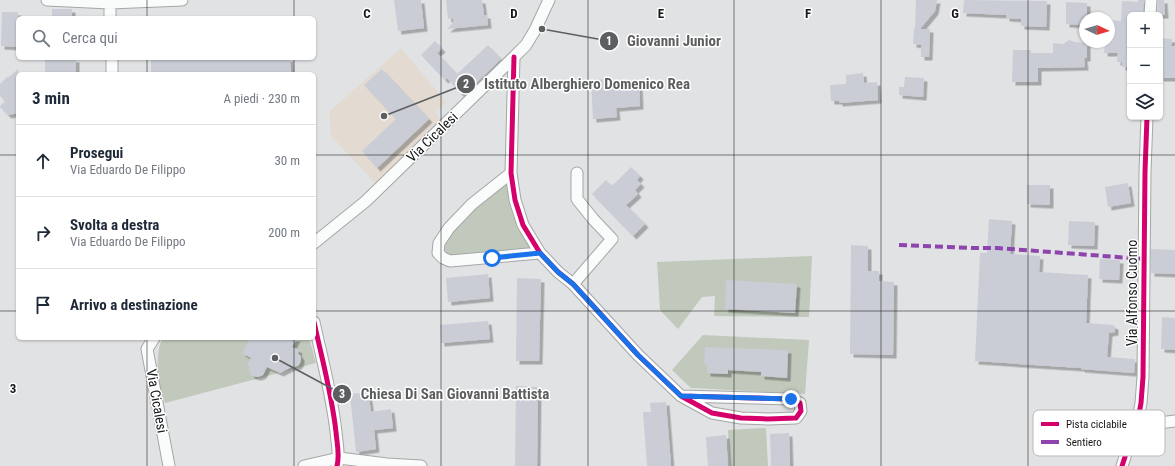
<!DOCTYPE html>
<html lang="it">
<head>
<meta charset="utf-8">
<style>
	body { margin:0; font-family:"Roboto Condensed",sans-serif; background:#f6f6f7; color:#1f2937 }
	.controls { position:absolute; right:12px; top:12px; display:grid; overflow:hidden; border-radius:6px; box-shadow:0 1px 3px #0004 }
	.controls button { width:36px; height:36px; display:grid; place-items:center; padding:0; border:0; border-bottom:1px solid #e0e1e3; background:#fff; color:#1f2937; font:20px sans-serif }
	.compass { position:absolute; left:1079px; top:12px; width:36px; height:36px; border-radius:50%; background:#fff; box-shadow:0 1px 3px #0004; rotate:94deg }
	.stop { position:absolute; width:12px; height:12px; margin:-9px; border:3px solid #1a73e8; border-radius:50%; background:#fff }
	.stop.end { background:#1a73e8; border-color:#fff; box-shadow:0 1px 4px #0008 }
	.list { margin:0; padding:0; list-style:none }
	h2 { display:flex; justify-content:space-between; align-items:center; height:52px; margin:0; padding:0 16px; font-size:17px }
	h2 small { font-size:13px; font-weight:400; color:#747a83 }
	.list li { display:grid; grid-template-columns:26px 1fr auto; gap:12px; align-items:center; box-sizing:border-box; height:72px; padding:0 16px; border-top:1px solid #e0e1e3 }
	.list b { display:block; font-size:15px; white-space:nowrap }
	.list p { margin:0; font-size:13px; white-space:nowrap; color:#747a83 }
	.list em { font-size:13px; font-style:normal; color:#747a83 }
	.icon { flex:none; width:22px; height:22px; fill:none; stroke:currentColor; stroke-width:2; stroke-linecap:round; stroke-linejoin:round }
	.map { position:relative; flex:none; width:1175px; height:466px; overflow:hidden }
	.search { position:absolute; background:#fff; box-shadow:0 1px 3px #0004; left:16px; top:16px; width:300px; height:44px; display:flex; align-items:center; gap:10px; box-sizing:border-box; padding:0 14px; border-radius:6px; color:#747a83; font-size:15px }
	.panel { position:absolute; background:#fff; box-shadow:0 1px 3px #0004; left:16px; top:72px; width:300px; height:268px; border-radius:6px }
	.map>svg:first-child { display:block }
</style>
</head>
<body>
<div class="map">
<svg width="1175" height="466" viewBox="0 0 1175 466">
	<defs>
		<filter id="shadow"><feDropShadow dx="3.5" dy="3.5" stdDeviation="0" flood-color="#0004"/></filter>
	</defs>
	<rect width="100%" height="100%" fill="#e1e2e4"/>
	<path fill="#e3dbd2" d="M401 48 446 102 435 112 441 120 375 183 336 141 331 136 329 112Z"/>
	<path fill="#c0c9bb" d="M506 182 509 202 513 215 531 250 447 256 444 252 443 245C461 220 484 202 506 182Z
		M812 256 809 317 714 316 715 296 702 297 678 329 660 310 657 262Z
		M703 335 809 340 805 394 691 388 672 370Z
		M163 338H309L316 363 165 403C163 398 161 393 160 388 157 376 156 347 163 338Z
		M766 428 768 466H730L728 430Z"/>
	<path fill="#cacdd6" filter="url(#shadow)" d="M394 0H421L424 28 398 31Z
		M446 0H482L484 15H487L488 25 447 29 453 23V18L448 19Z
		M916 0H937L935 11 920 29H930L929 57H921V45L913 44 914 28H915Z
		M964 0 1047 1 1046 27 1021 26V19L1006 18V15L963 13Z
		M1138 0H1144L1143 15H1130V67H1122V62H1117L1118 53H1104L1105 42H1109V20L1121 21 1122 1 1138 2Z
		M1158 0H1164L1165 15H1157Z
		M1066 2 1087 3V18H1085V25L1066 24Z
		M52 9H72V18H52Z
		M2 12H18V47L1 46Z
		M1160 38 1172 39 1171 46H1175V78H1160Z
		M1069 40 1074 42 1087 43V58H1084L1085 67 1038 68V82H1012L1013 50H1031V53H1053V43L1063 44Z
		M435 41 442 49 437 53 457 74 488 45 501 59 476 83 474 82 461 94 447 78 445 80 421 55Z
		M52 58 76 59V74H45V59Z
		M151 58H290L291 74H151Z
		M18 69V113L8 115 0 107V106L5 101 0 96V84L7 77H9Z
		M382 69 429 119 377 168 362 151 396 119 364 85Z
		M863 73 864 83 877 82 878 100 839 103V101H831L830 85 846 84V75Z
		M905 77 924 78 923 97 899 95V87H904Z
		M613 79 614 85 639 83 640 106 616 108 617 117 593 119 591 80Z
		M631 167 640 176 637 180 641 184 635 190 638 194 626 205 645 224 633 236 592 194 606 180 612 186Z
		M1128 183 1131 203 1108 207 1105 187Z
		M1027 185H1050V205L1027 204Z
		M989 219 1012 221 1010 254 1040 256 1039 272 1088 275 1086 323 1112 325 1115 326V332L1109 333 1107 357 1135 359 1134 373 1081 369V368L975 361 980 253H987Z
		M1069 221 1095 222 1094 246 1068 245Z
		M851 245 868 246V271H879V281L894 282 893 355 850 354Z
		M1151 249 1175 250V274L1151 273Z
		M1100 259 1120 260 1119 280 1099 279Z
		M488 274 490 298 448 302 446 278Z
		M517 278 541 279 539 361H516Z
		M726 280 797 284 795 313 725 309Z
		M1162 317 1175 318V350L1161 349Z
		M488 321 490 339 441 343 440 325Z
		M250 338H297L292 347 299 350 298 353 301 357V360L300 363 298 366 292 367 280 373 267 367 263 375 258 377 252 376 249 371 250 367 247 366 251 358 242 353Z
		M705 347 788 350 787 378 761 376V372L728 370V374L707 373V364H704Z
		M516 386 538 387 537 466H515Z
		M368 392 371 412 391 409 393 428 374 430 376 449 356 452 350 394Z
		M666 402 671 466H647L643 412H651L650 403Z
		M789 433 790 466H771L770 434Z
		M726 435 728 466H708L706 437Z"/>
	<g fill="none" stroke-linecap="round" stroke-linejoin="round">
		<defs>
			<path id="street" d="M47 0 110 3 182 0
				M110 3V18
				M1150 15 1151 0
				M514 57 511 173 515 200 523 225 540 253 558 272 573 284 638 355 681 396 712 413 741 418 768 419 796 418 801 411 800 403 791 399 681 396
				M112 58V74
				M511 173 472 204 449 228 439 243 438 253 443 258 450 261 540 253
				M314 243 366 201 514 57 526 45 535 30 549 0
				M573 284 612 239 593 219 577 199V173
				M314 322C322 359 332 395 336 432 337 444 340 455 337 466
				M154 338 147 349 169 466
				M1136 426 1175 421
				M304 466 339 458 387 464 421 466
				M1122 466 1139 414 1141 403 1143 377 1145 172 1147 117"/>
		</defs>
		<use href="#street" stroke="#a6a6a8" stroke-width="13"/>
		<use href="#street" stroke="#fafbfb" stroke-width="11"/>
		<path stroke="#8e44ad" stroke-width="4" stroke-dasharray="8 4" stroke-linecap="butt" d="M899 245 974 248H997L1144 259"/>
		<defs>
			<path id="cycleway" d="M514 57 511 173 515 200 523 225 540 253 558 272 573 284 638 355 681 396 712 413 741 418 768 419 796 418 801 411 800 403 791 399 681 396
				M314 322C322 359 332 395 336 432 337 444 340 455 337 466
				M1122 466 1139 414 1141 403 1143 377 1145 172 1147 117"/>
		</defs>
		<use href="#cycleway" stroke="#fff" stroke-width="8"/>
		<use href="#cycleway" stroke="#d6006c" stroke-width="5"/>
	</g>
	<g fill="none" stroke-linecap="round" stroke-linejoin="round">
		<path stroke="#1a73e8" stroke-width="5" d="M492 258 540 253 558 272 573 284 638 355 681 396 791 399"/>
	</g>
	<path fill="none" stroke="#161718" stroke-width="1" stroke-opacity="0.55" d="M147 0V18M294 0V18M441 0V466M588 0V466M734 0V466M881 0V466M1028 0V466M147 58V74M294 58V74M0 155H18M314 155H1175M0 311H18M314 311H1175M147 338V466M294 338V466"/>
	<g text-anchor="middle" stroke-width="3" stroke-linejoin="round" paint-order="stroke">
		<g font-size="14" fill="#161718" stroke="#fff">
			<text transform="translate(432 137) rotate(-44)" y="5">Via Cicalesi</text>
			<text transform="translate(1132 293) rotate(-90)" y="5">Via Alfonso Cuomo</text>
			<text transform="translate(157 401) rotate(80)" y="5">Via Cicalesi</text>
		</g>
	</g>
	<rect x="1033" y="410" width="132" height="46" rx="6" fill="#fff" stroke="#b9b9ba" stroke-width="1"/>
	<rect x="1041" y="422" width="18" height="4" fill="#d6006c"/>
	<rect x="1041" y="440" width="18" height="4" fill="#8e44ad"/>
	<g font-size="11" fill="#161718">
		<text x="1066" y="428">Pista ciclabile</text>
		<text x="1066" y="446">Sentiero</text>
	</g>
	<g font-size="13" text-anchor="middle" font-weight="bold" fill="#161718" stroke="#fff" stroke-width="3" stroke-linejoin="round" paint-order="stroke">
		<text x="367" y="18">C</text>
		<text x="514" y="18">D</text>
		<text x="661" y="18">E</text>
		<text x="808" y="18">F</text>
		<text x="955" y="18">G</text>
		<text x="13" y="393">3</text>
	</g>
	<path fill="none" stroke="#5d5e5f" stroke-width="1.5" d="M542 29L609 41M384 116L466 84M275 358L342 394"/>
	<g fill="#5d5e5f" stroke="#fff" stroke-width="1.5">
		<circle cx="542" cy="29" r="4"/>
		<circle cx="384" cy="116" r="4"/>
		<circle cx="275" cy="358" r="4"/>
		<circle cx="609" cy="41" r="10"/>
		<circle cx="466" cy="84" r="10"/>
		<circle cx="342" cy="394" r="10"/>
	</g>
	<g font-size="12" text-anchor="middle" font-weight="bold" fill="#fff">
		<text x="609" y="45">1</text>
		<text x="466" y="88">2</text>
		<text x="342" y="398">3</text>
	</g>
	<g font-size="15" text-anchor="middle" font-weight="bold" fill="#5d5e5f" stroke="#fff" stroke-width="3" stroke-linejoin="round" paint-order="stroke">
		<text x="674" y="46">Giovanni Junior</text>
		<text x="587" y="89">Istituto Alberghiero Domenico Rea</text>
		<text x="455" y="399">Chiesa Di San Giovanni Battista</text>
	</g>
</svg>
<div class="controls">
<button>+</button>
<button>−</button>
<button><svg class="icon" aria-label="layers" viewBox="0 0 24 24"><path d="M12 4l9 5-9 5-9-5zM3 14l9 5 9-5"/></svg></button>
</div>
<svg class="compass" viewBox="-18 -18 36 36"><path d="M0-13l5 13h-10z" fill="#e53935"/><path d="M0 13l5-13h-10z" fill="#747a83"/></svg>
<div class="stop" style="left:492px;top:258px"></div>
<div class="stop end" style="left:791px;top:399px"></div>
<div class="search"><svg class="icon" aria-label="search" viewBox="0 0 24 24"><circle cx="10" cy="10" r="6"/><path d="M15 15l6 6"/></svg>Cerca qui</div>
<section class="panel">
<h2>3 min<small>A piedi · 230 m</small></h2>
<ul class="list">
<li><svg class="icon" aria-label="ahead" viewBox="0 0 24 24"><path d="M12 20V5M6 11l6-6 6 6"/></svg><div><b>Prosegui</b><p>Via Eduardo De Filippo</p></div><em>30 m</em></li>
<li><svg class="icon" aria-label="right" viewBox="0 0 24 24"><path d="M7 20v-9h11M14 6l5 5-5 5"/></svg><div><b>Svolta a destra</b><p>Via Eduardo De Filippo</p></div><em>200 m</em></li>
<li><svg class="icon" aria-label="arrive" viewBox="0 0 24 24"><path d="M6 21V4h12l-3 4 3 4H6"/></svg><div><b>Arrivo a destinazione</b></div></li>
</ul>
</section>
</div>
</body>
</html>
